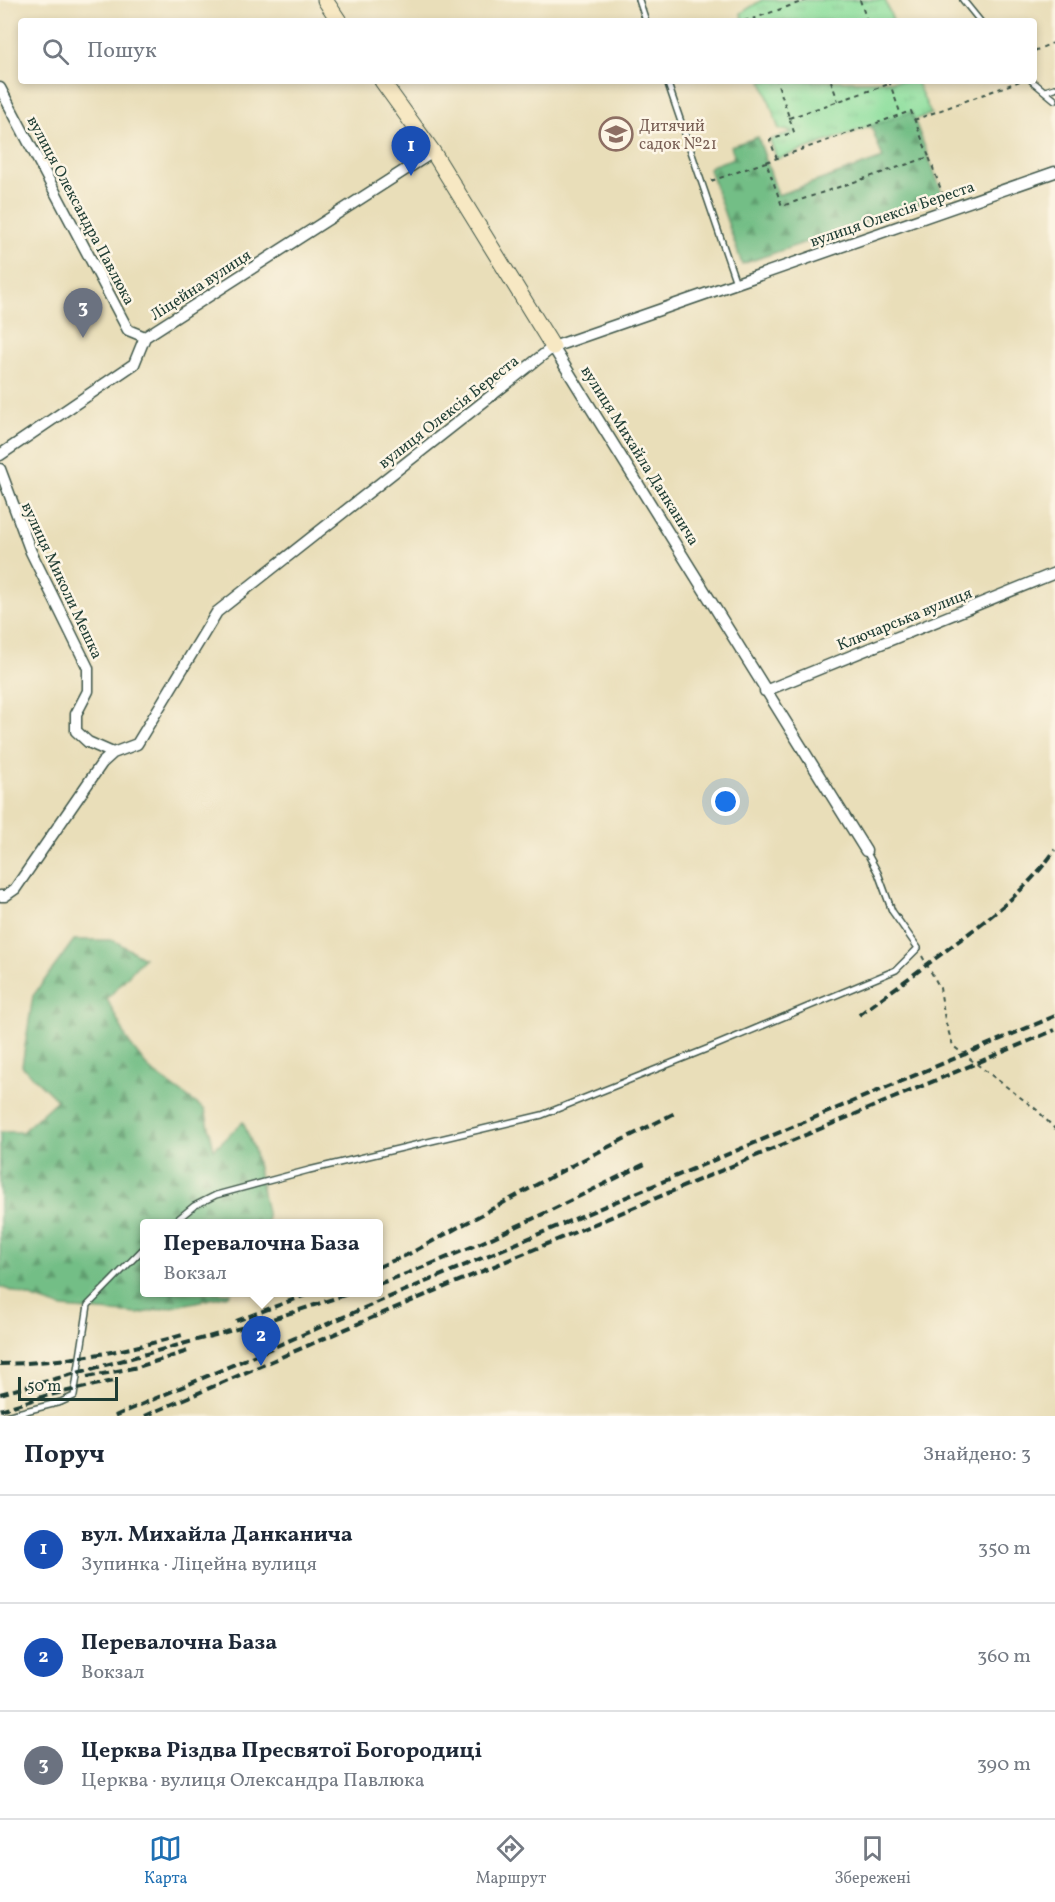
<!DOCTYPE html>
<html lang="uk">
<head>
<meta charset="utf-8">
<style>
	body { margin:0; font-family:Vollkorn,serif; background:#f6f6f7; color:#1f2937 }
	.scale { position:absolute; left:18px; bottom:15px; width:100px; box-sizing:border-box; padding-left:6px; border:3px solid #1f3d34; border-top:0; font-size:16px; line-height:21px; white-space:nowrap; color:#1f3d34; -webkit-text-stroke:4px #fcf5e5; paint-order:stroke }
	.you { position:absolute; left:726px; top:802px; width:21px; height:21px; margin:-15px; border:4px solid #fff; border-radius:50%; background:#1a73e8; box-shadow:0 0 0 9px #1a73e833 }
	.badge { display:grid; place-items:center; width:39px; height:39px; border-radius:50%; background:#1f6fb2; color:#fff; font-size:20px; font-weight:700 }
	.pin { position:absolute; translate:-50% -50px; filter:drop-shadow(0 2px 3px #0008) }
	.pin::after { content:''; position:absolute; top:32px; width:21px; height:18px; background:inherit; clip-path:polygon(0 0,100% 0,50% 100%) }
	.popup { position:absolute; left:140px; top:1219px; width:243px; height:78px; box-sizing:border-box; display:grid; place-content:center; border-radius:6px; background:#fff; filter:drop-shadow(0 2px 4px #0005); font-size:20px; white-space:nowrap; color:#747a83 }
	.popup b { font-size:22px; color:#1f2937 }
	.popup::after { content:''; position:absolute; left:50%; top:100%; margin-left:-12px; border:12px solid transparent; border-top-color:#fff }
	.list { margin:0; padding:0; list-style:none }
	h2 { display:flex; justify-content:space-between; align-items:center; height:78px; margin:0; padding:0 24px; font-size:26px }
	h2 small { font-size:20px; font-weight:400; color:#747a83 }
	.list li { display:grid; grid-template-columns:39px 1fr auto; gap:18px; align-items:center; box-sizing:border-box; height:108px; padding:0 24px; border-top:2px solid #e0e1e3 }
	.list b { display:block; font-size:22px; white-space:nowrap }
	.list p { margin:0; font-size:20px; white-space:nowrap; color:#747a83 }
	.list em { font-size:20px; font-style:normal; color:#747a83 }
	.icon { flex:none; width:33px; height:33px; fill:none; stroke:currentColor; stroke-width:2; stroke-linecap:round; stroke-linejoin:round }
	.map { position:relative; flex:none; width:1055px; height:1416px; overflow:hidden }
	.search { position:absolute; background:#fff; box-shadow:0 3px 9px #0003; left:18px; right:18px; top:18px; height:66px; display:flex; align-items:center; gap:15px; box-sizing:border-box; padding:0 21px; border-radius:6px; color:#747a83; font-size:22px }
	.sheet { height:402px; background:#fff }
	nav { display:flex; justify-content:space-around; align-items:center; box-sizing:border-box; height:84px; border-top:2px solid #e0e1e3; background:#fff; font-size:16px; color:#747a83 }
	nav a { display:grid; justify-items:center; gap:3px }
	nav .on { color:#1f6fb2 }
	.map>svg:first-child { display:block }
</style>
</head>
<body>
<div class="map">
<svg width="1055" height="1416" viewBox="0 0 1055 1416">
	<defs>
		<pattern id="forest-firs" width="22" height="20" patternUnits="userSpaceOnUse" patternTransform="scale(1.5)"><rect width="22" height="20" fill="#73be86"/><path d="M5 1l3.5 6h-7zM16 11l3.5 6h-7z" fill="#5e9c6e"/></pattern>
		<pattern id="park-tufts" width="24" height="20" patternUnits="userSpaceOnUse" patternTransform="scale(1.5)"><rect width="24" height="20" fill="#8fdf9f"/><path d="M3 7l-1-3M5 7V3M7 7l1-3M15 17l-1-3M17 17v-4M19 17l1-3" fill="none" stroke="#7bc08a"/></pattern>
	</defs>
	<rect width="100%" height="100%" fill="#fcf5e5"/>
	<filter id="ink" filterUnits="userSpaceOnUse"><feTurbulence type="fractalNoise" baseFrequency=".0167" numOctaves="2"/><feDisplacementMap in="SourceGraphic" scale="12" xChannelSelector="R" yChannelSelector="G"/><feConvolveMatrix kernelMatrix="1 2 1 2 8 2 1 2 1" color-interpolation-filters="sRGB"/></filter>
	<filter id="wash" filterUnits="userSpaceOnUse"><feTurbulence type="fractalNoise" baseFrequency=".008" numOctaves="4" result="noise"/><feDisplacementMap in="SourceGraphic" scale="24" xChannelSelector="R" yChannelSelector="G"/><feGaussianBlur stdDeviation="1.35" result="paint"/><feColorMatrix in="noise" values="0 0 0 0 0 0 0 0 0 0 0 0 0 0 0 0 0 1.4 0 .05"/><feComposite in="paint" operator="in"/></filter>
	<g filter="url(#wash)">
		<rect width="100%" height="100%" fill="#e9deb9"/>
		<path fill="url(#forest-firs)" stroke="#497e5d" stroke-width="1.5" d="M911 111 943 195 742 264 709 169 711 166 734 158 731 146 758 137 778 195 883 158 871 126Z
			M74 940H113L144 958 107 999 129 1043 149 1069 205 1110 214 1149 243 1122 254 1149 267 1213V1223L144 1224V1292L231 1293 229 1295 138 1314 63 1308 0 1287V1132H22L57 1100 22 1066 33 996Z"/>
		<path fill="url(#park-tufts)" stroke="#578e6a" stroke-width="1.5" d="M762 0H885L893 21H743L741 13Z
			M762 81H916L931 114 914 120 911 112 777 159 770 140 793 132 779 129Z"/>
	</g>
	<g filter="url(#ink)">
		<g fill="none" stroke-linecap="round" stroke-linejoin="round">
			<defs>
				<path id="lane" d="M639 0 646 21
					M963 0 980 21
					M667 81 736 283
					M1032 81 1055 100
					M1045 91 1055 88
					M172 1224 194 1206 216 1195 309 1170 542 1115 714 1046 896 970 918 948 892 911 878 873 866 851
					M6 1416 61 1402 74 1396 88 1305 144 1248"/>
				<path id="street" d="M0 88 128 330 145 337
					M553 347 866 851
					M0 455 134 364 145 337 433 152
					M0 469 31 552 88 668V691L76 714V731L88 742 113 753
					M765 691 1055 573
					M0 896H5L15 889 102 763 113 753 137 744 217 612 553 347 1055 172"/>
				<path id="secondary" d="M325 0 339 21
					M382 81 433 152 553 347"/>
			</defs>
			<use href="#lane" stroke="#3d5548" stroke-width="8"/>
			<use href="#street" stroke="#3d5548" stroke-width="13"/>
			<use href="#secondary" stroke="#3d5548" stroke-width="17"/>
			<path stroke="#3d5548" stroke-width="2" stroke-dasharray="4.5 4.5" stroke-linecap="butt" d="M860 0 867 21
				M744 21 755 18
				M756 21 755 18 807 0
				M1034 51 1055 42
				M831 81 838 101
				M889 81 901 115
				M789 118 889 84
				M914 120 1020 81
				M777 159 770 140 794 132 777 81
				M766 162 911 111 929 157
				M711 181 766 162 782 206 929 157 944 198
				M922 956 940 988 945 1020 953 1046 1037 1110 1055 1129"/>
			<use href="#lane" stroke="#fff" stroke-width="5"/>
			<use href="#street" stroke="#fff" stroke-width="10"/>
			<use href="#secondary" stroke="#f7e8c3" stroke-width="15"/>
			<path stroke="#1f3d34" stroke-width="4" stroke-dasharray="9 4.5" stroke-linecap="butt" d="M859 1015C887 994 916 973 944 952 985 921 1025 893 1055 850
				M378 1267 409 1254 573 1165 677 1112
				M378 1284C470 1252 557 1207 645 1164
				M236 1321 314 1292
				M0 1364C62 1363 127 1351 186 1334
				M87 1377 138 1367 191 1350
				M0 1394 266 1321 354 1292
				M0 1410 45 1396 113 1381
				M115 1416 385 1299 1055 1016
				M145 1416 383 1313 1055 1030"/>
		</g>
	</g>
	<defs>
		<symbol id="school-ring" viewBox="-11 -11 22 22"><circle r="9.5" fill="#fcf5e5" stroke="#8d6e63" stroke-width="1.5"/><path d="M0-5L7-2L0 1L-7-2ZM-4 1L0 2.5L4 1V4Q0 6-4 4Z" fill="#8d6e63"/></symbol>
	</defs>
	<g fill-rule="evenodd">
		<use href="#school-ring" x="597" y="115" width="38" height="38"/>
	</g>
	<g text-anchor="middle" stroke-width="5" stroke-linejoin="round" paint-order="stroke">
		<g font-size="16" fill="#785e54" stroke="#fcf5e5" text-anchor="start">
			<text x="639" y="131">Дитячий<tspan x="639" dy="18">садок №21</tspan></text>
		</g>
		<g font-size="16" fill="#1f3d34" stroke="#fcf5e5">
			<text transform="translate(82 210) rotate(62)" y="6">вулиця Олександра Павлюка</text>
			<text transform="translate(892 213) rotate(-19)" y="6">вулиця Олексія Береста</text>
			<text transform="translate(200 284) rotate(-33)" y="6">Ліцейна вулиця</text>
			<text transform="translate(448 411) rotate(-38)" y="6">вулиця Олексія Береста</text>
			<text transform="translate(641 455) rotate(58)" y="6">вулиця Михайла Данканича</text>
			<text transform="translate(63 580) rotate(65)" y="6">вулиця Миколи Мешка</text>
			<text transform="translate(904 618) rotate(-22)" y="6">Ключарська вулиця</text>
		</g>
	</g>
</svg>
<div class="scale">50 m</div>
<div class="you"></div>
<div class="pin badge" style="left:411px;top:176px;background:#1a4fb4">1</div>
<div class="pin badge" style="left:261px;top:1366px;background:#1a4fb4">2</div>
<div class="popup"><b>Перевалочна База</b>Вокзал</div>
<div class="pin badge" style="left:83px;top:338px;background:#6b7280">3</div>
<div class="search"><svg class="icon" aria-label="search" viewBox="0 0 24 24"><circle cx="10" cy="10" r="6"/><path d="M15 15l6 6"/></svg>Пошук</div>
</div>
<section class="sheet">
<h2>Поруч<small>Знайдено: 3</small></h2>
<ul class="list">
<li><span class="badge" style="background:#1a4fb4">1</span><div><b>вул. Михайла Данканича</b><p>Зупинка · Ліцейна вулиця</p></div><em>350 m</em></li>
<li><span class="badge" style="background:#1a4fb4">2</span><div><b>Перевалочна База</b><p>Вокзал</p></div><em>360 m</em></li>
<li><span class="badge" style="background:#6b7280">3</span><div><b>Церква Різдва Пресвятої Богородиці</b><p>Церква · вулиця Олександра Павлюка</p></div><em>390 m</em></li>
</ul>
</section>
<nav>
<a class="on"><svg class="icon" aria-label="map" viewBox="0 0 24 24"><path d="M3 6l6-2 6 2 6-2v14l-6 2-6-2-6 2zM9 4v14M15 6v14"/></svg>Карта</a>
<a><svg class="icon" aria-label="directions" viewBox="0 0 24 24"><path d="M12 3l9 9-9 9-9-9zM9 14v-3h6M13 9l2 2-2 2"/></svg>Маршрут</a>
<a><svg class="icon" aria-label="saved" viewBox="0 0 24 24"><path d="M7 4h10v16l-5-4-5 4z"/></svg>Збережені</a>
</nav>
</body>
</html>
